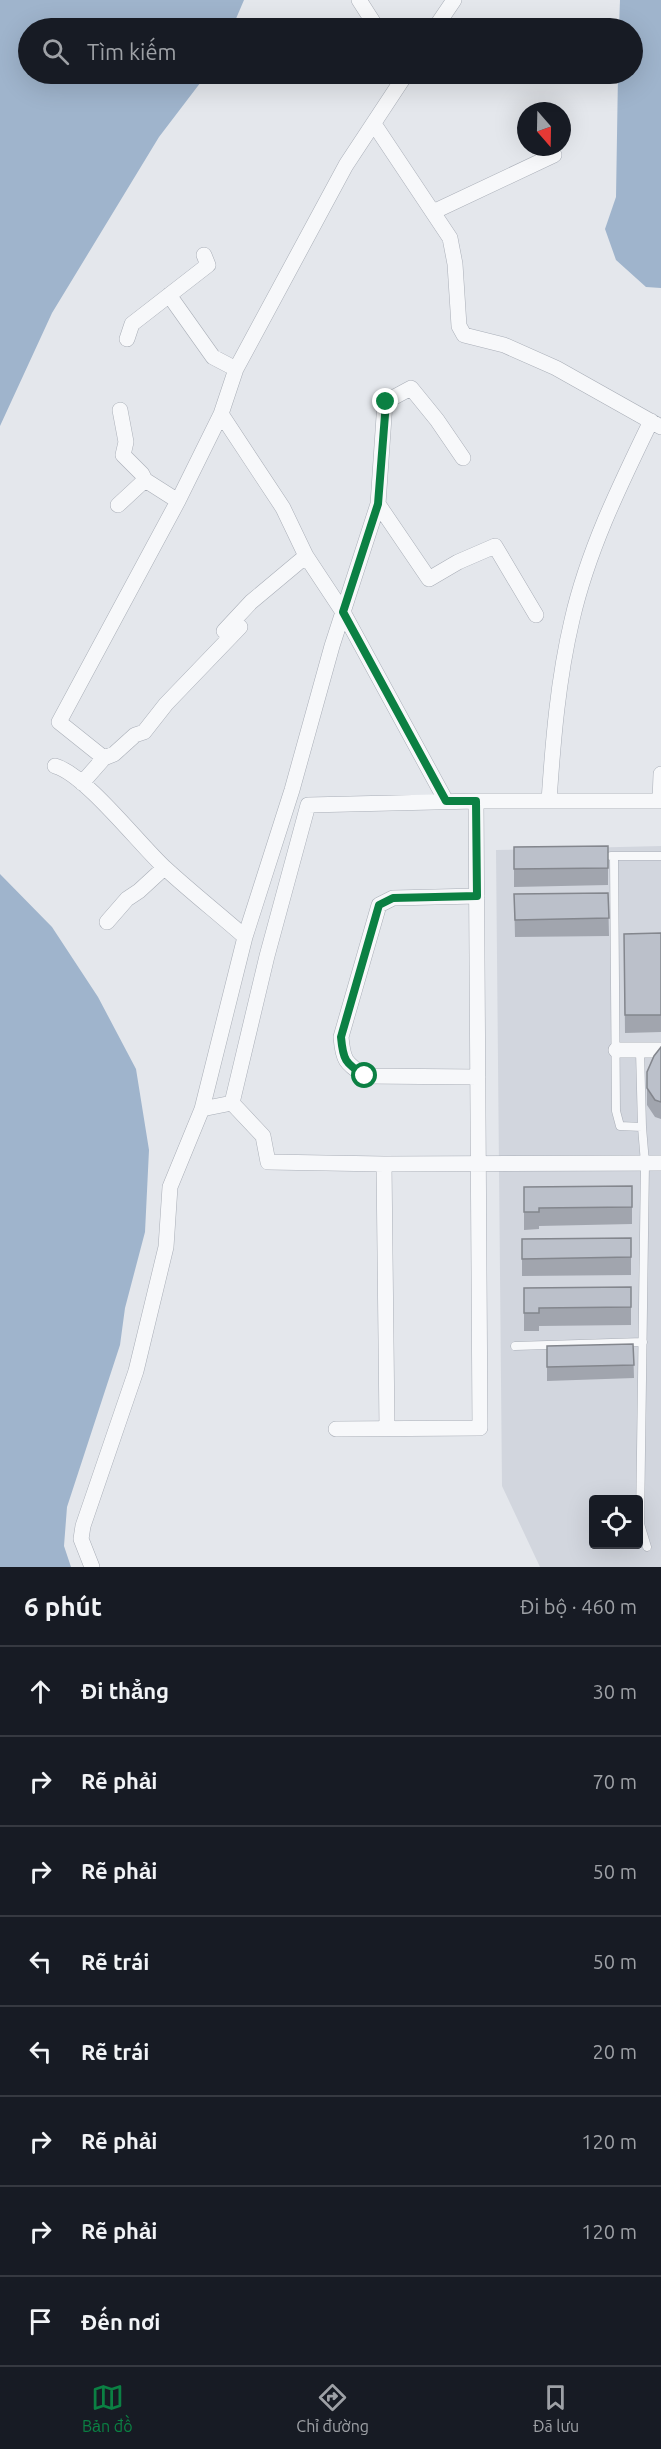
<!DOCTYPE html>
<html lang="vi">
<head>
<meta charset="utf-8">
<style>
	body { margin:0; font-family:Ubuntu,sans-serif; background:#242831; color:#f1f3f6 }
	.controls { position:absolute; right:18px; bottom:18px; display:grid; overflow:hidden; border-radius:6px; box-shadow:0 6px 24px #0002 }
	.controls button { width:54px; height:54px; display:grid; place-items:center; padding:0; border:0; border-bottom:2px solid #363941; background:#171b24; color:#f1f3f6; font:30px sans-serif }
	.compass { position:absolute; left:517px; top:102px; width:54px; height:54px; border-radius:50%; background:#171b24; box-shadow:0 6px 24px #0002; rotate:160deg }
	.stop { position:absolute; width:18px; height:18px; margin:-14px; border:4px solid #0b8043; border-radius:50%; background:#fff }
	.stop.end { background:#0b8043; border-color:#fff; box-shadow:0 2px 6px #0008 }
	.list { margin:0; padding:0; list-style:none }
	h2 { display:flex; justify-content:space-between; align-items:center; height:78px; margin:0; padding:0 24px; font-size:26px }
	h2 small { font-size:20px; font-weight:400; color:#9ea1a6 }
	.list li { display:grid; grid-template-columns:39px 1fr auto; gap:18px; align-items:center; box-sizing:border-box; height:90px; padding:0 24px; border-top:2px solid #363941 }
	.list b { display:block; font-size:22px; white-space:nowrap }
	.list em { font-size:20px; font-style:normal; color:#9ea1a6 }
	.icon { flex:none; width:33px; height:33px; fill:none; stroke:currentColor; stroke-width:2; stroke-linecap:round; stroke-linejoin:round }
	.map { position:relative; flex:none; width:661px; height:1567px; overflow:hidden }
	.search { position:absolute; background:#171b24; box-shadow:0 6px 24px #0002; left:18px; right:18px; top:18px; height:66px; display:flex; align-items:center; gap:15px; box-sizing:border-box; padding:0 21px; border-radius:33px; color:#9ea1a6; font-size:22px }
	.sheet { height:798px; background:#171b24 }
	nav { display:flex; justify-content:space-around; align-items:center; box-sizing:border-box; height:84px; border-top:2px solid #363941; background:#171b24; font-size:16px; color:#9ea1a6 }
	nav a { display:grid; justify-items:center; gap:3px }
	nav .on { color:#0b8043 }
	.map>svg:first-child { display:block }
</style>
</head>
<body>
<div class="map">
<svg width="661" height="1567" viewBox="0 0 661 1567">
	<rect width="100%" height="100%" fill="#e4e7ec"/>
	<path fill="#d2d6de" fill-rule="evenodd" d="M661 846V1567H540L502 1486 496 850ZM594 1500H638V1544H594Z"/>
	<path fill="#9fb4cc" d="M0 0H244L232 28H28V74H207L159 137 52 313 0 426Z
		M620 0H661V288L646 287 616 260 605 229 616 197 618 74H632V28H619Z
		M0 874 52 927 98 997 136 1069 149 1150 145 1232 125 1308 120 1345 67 1507 64 1546 71 1567H0Z"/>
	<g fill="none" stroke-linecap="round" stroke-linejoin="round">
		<defs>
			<path id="lane" d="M611 856H661
				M614 856 616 1111 620 1126 642 1127
				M640 1051 642 1127 645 1163 640 1524 647 1547
				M515 1346 643 1342"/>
			<path id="street" d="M359 0 377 28
				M435 28 454 0
				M374 124 450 238 455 264 459 326 464 335 504 345 556 368 661 427
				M433 212 554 155
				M169 295 213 357 236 369
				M127 339 132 324 208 265 204 255
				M120 410 126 442 123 455 142 474 145 480
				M221 414 283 508 306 556 343 612 446 801
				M378 504 429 579 458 562 495 546 536 615
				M118 505 145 480 178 501
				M224 631 251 602 306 556
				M104 758 59 722 178 501 221 414 236 369 346 165 406 74
				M55 766C85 774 139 844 165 868 191 892 219 914 245 937
				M82 783 104 758 114 754 135 735 144 732 166 704 240 627
				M549 801C553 741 558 679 572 620 588 550 620 485 651 421
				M660 801 661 774
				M661 801H476L308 805 267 956 232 1103 263 1136 268 1162 384 1164 661 1163
				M477 896 393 898 379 905 341 1037C343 1060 345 1063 365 1076L478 1077
				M107 922 127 899 139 891 164 868
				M616 1050H661
				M202 1109 232 1103
				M384 1164 387 1429
				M336 1429 480 1428 476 801
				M92 1567 81 1539 83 1526 136 1371 166 1247 170 1187 202 1109 245 937 292 790 332 646 378 504 385 402 411 388 437 420 463 458"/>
		</defs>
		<use href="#lane" stroke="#a9aeb7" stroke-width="9"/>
		<use href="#street" stroke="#a9aeb7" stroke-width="16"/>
		<use href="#lane" stroke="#f7f8fa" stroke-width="8"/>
		<use href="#street" stroke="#f7f8fa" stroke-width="15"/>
	</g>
	<path fill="#a1a5ae" d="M608 846V885L514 887V847Z
		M608 893 609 936 515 937 514 894Z
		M661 933V1032L625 1033 624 934Z
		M661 1047V1119L655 1117 647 1105V1072Z
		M632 1186V1224L539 1226V1229L524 1230V1187Z
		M631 1238V1275L522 1276V1239Z
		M631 1287V1325L539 1326V1331H524V1288Z
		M633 1344 634 1378 547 1381V1346Z"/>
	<path fill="#bbc0ca" stroke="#83868d" stroke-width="1.5" d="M608 846V868L514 869V847Z
		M608 893 609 918 515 920 514 894Z
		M661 933V1015H625L624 934Z
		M661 1047V1102L655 1100 647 1088V1072L654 1056Z
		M632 1186V1207L539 1208V1212H524V1187Z
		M631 1238V1257L522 1259V1239Z
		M631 1287V1307L539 1308V1313H524V1288Z
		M633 1344 634 1365 547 1367V1346Z"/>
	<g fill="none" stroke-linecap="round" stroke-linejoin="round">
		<path stroke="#0b8043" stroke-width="8" d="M365 1076C345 1063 343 1060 341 1037L379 905 393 898 477 896 476 801H446L343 612 378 504 386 402"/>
	</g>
</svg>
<div class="controls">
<button><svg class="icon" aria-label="locate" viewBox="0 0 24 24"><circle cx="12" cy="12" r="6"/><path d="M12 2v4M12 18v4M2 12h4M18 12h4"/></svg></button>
</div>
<svg class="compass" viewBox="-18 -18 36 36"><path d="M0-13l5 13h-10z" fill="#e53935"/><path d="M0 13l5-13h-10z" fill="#9ea1a6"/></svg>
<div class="stop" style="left:365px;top:1076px"></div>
<div class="stop end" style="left:386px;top:402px"></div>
<div class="search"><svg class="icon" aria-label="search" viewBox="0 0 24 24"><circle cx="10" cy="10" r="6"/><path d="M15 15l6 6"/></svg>Tìm kiếm</div>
</div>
<section class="sheet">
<h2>6 phút<small>Đi bộ · 460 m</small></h2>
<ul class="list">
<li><svg class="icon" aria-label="ahead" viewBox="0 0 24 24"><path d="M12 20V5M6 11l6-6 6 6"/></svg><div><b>Đi thẳng</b></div><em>30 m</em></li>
<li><svg class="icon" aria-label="right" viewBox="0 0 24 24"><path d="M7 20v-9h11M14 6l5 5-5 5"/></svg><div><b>Rẽ phải</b></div><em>70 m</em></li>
<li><svg class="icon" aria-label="right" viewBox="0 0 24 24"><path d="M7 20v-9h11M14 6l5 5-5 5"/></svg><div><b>Rẽ phải</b></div><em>50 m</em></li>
<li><svg class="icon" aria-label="left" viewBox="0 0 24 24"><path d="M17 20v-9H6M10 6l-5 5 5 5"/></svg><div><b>Rẽ trái</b></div><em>50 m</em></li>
<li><svg class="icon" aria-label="left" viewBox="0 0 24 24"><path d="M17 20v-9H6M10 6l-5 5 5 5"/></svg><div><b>Rẽ trái</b></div><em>20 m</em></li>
<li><svg class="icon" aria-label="right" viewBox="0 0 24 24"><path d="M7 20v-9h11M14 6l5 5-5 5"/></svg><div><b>Rẽ phải</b></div><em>120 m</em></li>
<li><svg class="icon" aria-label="right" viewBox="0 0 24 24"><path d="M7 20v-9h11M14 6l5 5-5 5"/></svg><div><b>Rẽ phải</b></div><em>120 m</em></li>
<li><svg class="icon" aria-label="arrive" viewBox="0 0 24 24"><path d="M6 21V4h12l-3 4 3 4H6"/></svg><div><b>Đến nơi</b></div></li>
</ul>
</section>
<nav>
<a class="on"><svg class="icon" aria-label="map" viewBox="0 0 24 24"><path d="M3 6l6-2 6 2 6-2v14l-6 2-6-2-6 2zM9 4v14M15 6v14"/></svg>Bản đồ</a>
<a><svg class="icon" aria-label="directions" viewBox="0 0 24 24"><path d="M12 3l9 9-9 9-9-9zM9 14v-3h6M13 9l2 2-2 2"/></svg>Chỉ đường</a>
<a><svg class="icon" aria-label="saved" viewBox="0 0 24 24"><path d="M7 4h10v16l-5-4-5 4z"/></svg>Đã lưu</a>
</nav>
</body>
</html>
